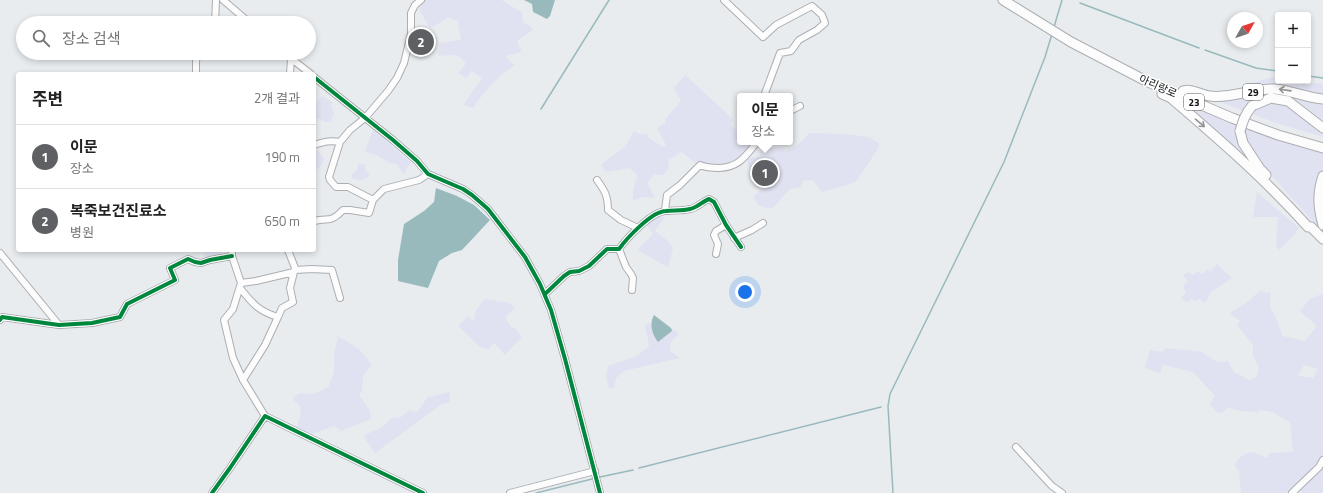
<!DOCTYPE html>
<html lang="ko">
<head>
<meta charset="utf-8">
<style>
	body { margin:0; font-family:"Titillium Web","Noto Sans KR",sans-serif; background:#f2f2f2; color:#222 }
	.controls { position:absolute; right:12px; top:12px; display:grid; overflow:hidden; border-radius:4px; box-shadow:0 2px 6px #0003 }
	.controls button { width:36px; height:36px; display:grid; place-items:center; padding:0; border:0; border-bottom:1px solid #e0e0e0; background:#fff; color:#222; font:20px sans-serif }
	.compass { position:absolute; left:1227px; top:12px; width:36px; height:36px; border-radius:50%; background:#fff; box-shadow:0 2px 6px #0003; rotate:50deg }
	.you { position:absolute; left:745px; top:292px; width:14px; height:14px; margin:-10px; border:3px solid #fff; border-radius:50%; background:#1a73e8; box-shadow:0 0 0 6px #1a73e833 }
	.badge { display:grid; place-items:center; width:26px; height:26px; border-radius:50%; background:#5e6063; color:#fff; font-size:13px; font-weight:700 }
	.pin { position:absolute; translate:-50% -50%; border:2px solid #fff; box-shadow:0 1px 4px #0006 }
	.popup { position:absolute; left:737px; top:93px; width:56px; height:52px; box-sizing:border-box; display:grid; place-content:center; border-radius:4px; background:#fff; filter:drop-shadow(0 1px 3px #0005); font-size:13px; white-space:nowrap; color:#767676 }
	.popup b { font-size:15px; color:#222 }
	.popup::after { content:''; position:absolute; left:50%; top:100%; margin-left:-8px; border:8px solid transparent; border-top-color:#fff }
	.list { margin:0; padding:0; list-style:none }
	h2 { display:flex; justify-content:space-between; align-items:center; height:52px; margin:0; padding:0 16px; font-size:17px }
	h2 small { font-size:13px; font-weight:400; color:#767676 }
	.list li { display:grid; grid-template-columns:26px 1fr auto; gap:12px; align-items:center; box-sizing:border-box; height:64px; padding:0 16px; border-top:1px solid #e0e0e0 }
	.list b { display:block; font-size:15px; white-space:nowrap }
	.list p { margin:0; font-size:13px; white-space:nowrap; color:#767676 }
	.list em { font-size:13px; font-style:normal; color:#767676 }
	.icon { flex:none; width:22px; height:22px; fill:none; stroke:currentColor; stroke-width:2; stroke-linecap:round; stroke-linejoin:round }
	.map { position:relative; flex:none; width:1323px; height:493px; overflow:hidden }
	.search { position:absolute; background:#fff; box-shadow:0 2px 6px #0003; left:16px; top:16px; width:300px; height:44px; display:flex; align-items:center; gap:10px; box-sizing:border-box; padding:0 14px; border-radius:22px; color:#767676; font-size:15px }
	.panel { position:absolute; background:#fff; box-shadow:0 2px 6px #0003; left:16px; top:72px; width:300px; height:180px; border-radius:4px }
	.map>svg:first-child { display:block }
</style>
</head>
<body>
<div class="map">
<svg width="1323" height="493" viewBox="0 0 1323 493">
	<rect width="100%" height="100%" fill="#e8ecef"/>
	<path fill="#e0e2f1" fill-rule="evenodd" d="M421 0H501C509 3 514 9 522 12L523 23 529 25 533 30 517 41 522 52 506 56 509 61 515 65C498 76 485 90 473 108L463 105 482 78 472 71 466 78 458 73 466 64C460 52 449 55 438 56L440 43 461 40 458 21 448 17 430 29C427 21 422 16 419 8L422 3Z
		M685 75 733 119 731 125 740 134V142H750L753 145 736 162 721 166 696 164 682 152 668 160 669 168 663 175 654 174 647 183 655 198 643 197 633 201C632 192 634 184 638 176L630 168 606 172 601 165 607 160 625 147 634 131 642 135 647 133 648 137 662 147 666 145 657 128 666 123 665 119 681 101 674 88Z
		M1272 77 1278 78V81H1303L1323 84V95L1310 93 1277 84 1251 87 1247 85Z
		M1271 91 1323 101V120L1300 103 1277 95 1244 111 1210 98Z
		M322 96 332 102 331 107 334 112 331 122H325L316 118 315 105Z
		M1179 100 1239 125 1259 170Z
		M1274 101 1287 104 1323 130V137L1276 123 1250 113 1260 106Z
		M1245 128 1295 145 1323 153V233L1255 157C1250 149 1243 137 1245 128Z
		M373 130 383 138 411 163 407 167 405 174 402 173 397 164 390 163 376 155 365 151Z
		M810 133 846 134 868 137 879 143V147L856 182 822 192 813 180 802 181V187L790 189 772 209 758 205 753 197 765 186 764 170 751 172 746 159 759 156 762 149 780 147 785 151 795 147Z
		M314 147 325 159 319 168 314 171Z
		M359 163 365 165 366 171 370 175C365 180 360 181 353 179L351 175 356 171Z
		M1257 192 1299 228 1294 235 1279 250 1276 246 1278 217H1253Z
		M658 214 664 218 655 231 668 241 673 248 668 267 637 250 653 234 646 224Z
		M204 250H229L205 260Z
		M1217 264 1232 278 1211 292 1205 303 1199 299 1195 301 1191 299 1187 303 1181 298 1186 292 1183 286 1188 281 1183 276 1188 272 1193 275 1198 271 1202 274 1207 270 1210 271Z
		M1260 290 1265 293 1270 292V308L1274 313 1283 336 1305 341 1317 326 1300 311 1309 300 1323 293V456L1313 470 1288 493H1241L1239 471 1234 465C1238 458 1247 450 1255 453 1261 455 1261 457 1268 457L1269 453 1293 452 1290 422 1272 412 1260 410 1257 412 1244 411 1243 412 1228 407 1222 413 1216 412 1210 404 1215 396 1193 372 1163 365 1160 373 1145 368 1150 350 1163 352 1166 348 1202 352 1217 362 1228 361 1234 372 1249 380 1257 377 1259 367 1253 355V345L1237 325 1240 321 1230 313 1249 301ZM1304 365 1318 369 1313 378 1298 376Z
		M484 299 510 303 515 308 505 318 512 328H515L522 337 505 355 494 343 489 349 480 347 458 326 468 316 474 321 476 310Z
		M651 323 654 337 672 331 671 328 679 334C674 339 668 343 670 351L680 358 624 371 616 378 614 388H609L606 378 608 366 636 356 649 346 645 324Z
		M338 336 360 350 372 365 363 376 362 391 359 394 370 411 371 419 341 431 334 426 312 434 297 427C300 415 305 408 293 400L295 396 301 393C314 396 318 392 329 386L334 372V355Z
		M450 392V402L442 404 375 453 365 439 364 435 381 428 393 417 400 418 409 410 417 412 428 397Z
		M1323 466V493H1302L1299 490Z"/>
	<path fill="#98babd" d="M524 0H555L550 16 547 19 533 12 532 4Z
		M436 188 457 196 474 205 490 220 462 250 452 253 439 261 428 288 398 281V260L404 224 424 211 434 202Z
		M654 315 671 328 672 331 658 342C652 334 649 324 654 315Z"/>
	<g fill="none" stroke-linecap="round" stroke-linejoin="round">
		<path stroke="#98babd" stroke-width="1.5" d="M1080 3 1199 48
			M1054 27 1062 0
			M1205 50 1256 68 1278 71
			M1308 76 1323 78
			M541 109 609 0
			M639 468 881 407
			M600 477 633 470
			M536 493 592 479
			M893 493 888 406 890 394 1004 162 1045 57 1052 34"/>
		<defs>
			<path id="minor" d="M223 0 250 23
				M724 0 763 37 776 25 812 6 822 15 825 23 817 30 799 40 791 51 780 53 764 96
				M215 23 216 0
				M284 53 311 74
				M196 74V60L200 53
				M290 74 291 59
				M314 77 393 140 417 161 428 174 463 189 472 195 488 209 525 257 540 284 551 310 565 359 600 493
				M790 111 800 106
				M340 142 329 177 330 180 336 187H348L373 200
				M314 145C323 142 330 140 340 142L350 130 365 118 388 91 397 78 404 63 411 34V13L415 5 421 0
				M597 180C605 191 608 196 608 210L621 220 638 228
				M665 210 667 195 680 185 700 165C707 168 712 168 719 168 739 167 745 157 757 142
				M314 221C330 217 329 224 343 210H350L369 213 373 200 384 189 419 180 428 174
				M734 238 752 230 763 223
				M619 249 626 267 631 274 633 278 632 290
				M232 250V256L241 283 233 309 224 320 233 358 243 380 265 416
				M0 253 59 325
				M716 254 718 244 714 235 716 231 726 225
				M295 270 312 269 332 270 340 298
				M241 283 256 281 294 272
				M240 288C252 303 258 311 278 317L265 345 243 380
				M545 294 564 276 570 272 579 271 589 266 607 249H619C627 238 652 211 666 211 674 210 682 211 690 209 697 208 703 201 709 199L714 202 726 225 741 247
				M278 317 282 308 293 302 290 288 295 268 288 250
				M0 320 2 317 59 325 92 323 120 317 127 304 175 280 170 268 188 259 195 262 201 263 210 260 232 256
				M1016 447 1052 486 1062 493
				M212 493 230 468 265 416 423 493
				M510 493 595 471
				M1292 493 1319 467 1323 460"/>
			<path id="highway" d="M1003 0 1071 42 1148 82 1232 118 1278 135 1323 148
				M1183 91C1192 88 1200 95 1210 96 1231 99 1253 88 1274 89 1291 90 1307 98 1323 99
				M1162 94 1171 98C1219 139 1266 180 1308 227H1311L1323 239
				M1252 106 1271 98 1288 101 1323 128
				M1240 131 1243 143 1260 169 1266 175
				M1323 176C1317 194 1318 207 1323 225"/>
		</defs>
		<use href="#minor" stroke="#acaeb1" stroke-width="8"/>
		<use href="#highway" stroke="#acaeb1" stroke-width="11"/>
		<use href="#minor" stroke="#fcfcfd" stroke-width="6"/>
		<use href="#highway" stroke="#fcfcfd" stroke-width="9"/>
		<defs>
			<path id="highway-bridge" d="M1240 131C1243 121 1245 114 1252 106"/>
		</defs>
		<use href="#highway-bridge" stroke="#acaeb1" stroke-width="11" stroke-linecap="butt"/>
		<use href="#highway-bridge" stroke="#fcfcfd" stroke-width="9"/>
		<defs>
			<path id="cycleway" d="M314 77 393 140 417 161 428 174 463 189 472 195 488 209 525 257 540 284 551 310 565 359 600 493
				M545 294 564 276 570 272 579 271 589 266 607 249H619C627 238 652 211 666 211 674 210 682 211 690 209 697 208 703 201 709 199L714 202 726 225 741 247
				M0 320 2 317 59 325 92 323 120 317 127 304 175 280 170 268 188 259 195 262 201 263 210 260 232 256
				M212 493 230 468 265 416 423 493"/>
		</defs>
		<use href="#cycleway" stroke="#fff" stroke-width="6"/>
		<use href="#cycleway" stroke="#00873e" stroke-width="4"/>
	</g>
	<defs><path id="oneway-shaft" d="M-6 0H5M1.5-3L5.5 0L1.5 3" fill="none" stroke-width="1.6" stroke-linecap="round" stroke-linejoin="round"/></defs>
	<g stroke="#939496">
		<use href="#oneway-shaft" transform="translate(1285 90) rotate(-172)"/>
		<use href="#oneway-shaft" transform="translate(1200 123) rotate(40)"/>
	</g>
	<g text-anchor="middle" stroke-width="3" stroke-linejoin="round" paint-order="stroke">
		<g fill="#fff" stroke="#5a5b5d" stroke-width="1">
			<rect x="1243" y="84" width="20" height="16" rx="3"/>
			<rect x="1184" y="94" width="20" height="16" rx="3"/>
		</g>
		<g font-size="10" font-weight="bold" fill="#131517">
			<text x="1253" y="96">29</text>
			<text x="1194" y="106">23</text>
		</g>
		<g font-size="11" fill="#131517" stroke="#fff">
			<text transform="translate(1158 86) rotate(24)" y="4">아리랑로</text>
		</g>
	</g>
</svg>
<div class="controls">
<button>+</button>
<button>−</button>
</div>
<svg class="compass" viewBox="-18 -18 36 36"><path d="M0-13l5 13h-10z" fill="#e53935"/><path d="M0 13l5-13h-10z" fill="#767676"/></svg>
<div class="you"></div>
<div class="pin badge" style="left:765px;top:173px">1</div>
<div class="popup"><b>이문</b>장소</div>
<div class="pin badge" style="left:421px;top:42px">2</div>
<div class="search"><svg class="icon" aria-label="search" viewBox="0 0 24 24"><circle cx="10" cy="10" r="6"/><path d="M15 15l6 6"/></svg>장소 검색</div>
<section class="panel">
<h2>주변<small>2개 결과</small></h2>
<ul class="list">
<li><span class="badge">1</span><div><b>이문</b><p>장소</p></div><em>190 m</em></li>
<li><span class="badge">2</span><div><b>복죽보건진료소</b><p>병원</p></div><em>650 m</em></li>
</ul>
</section>
</div>
</body>
</html>
